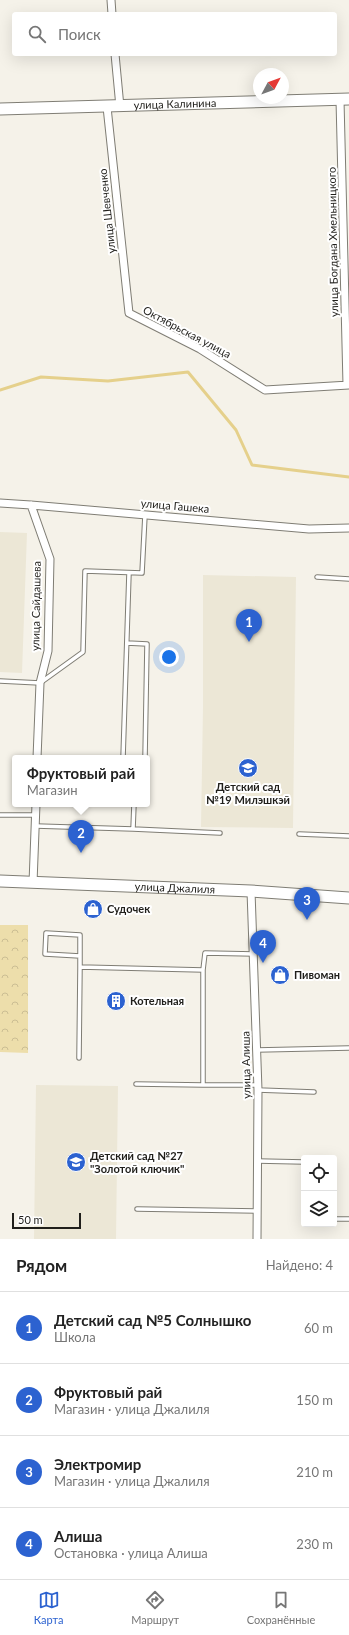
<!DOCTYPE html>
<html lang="ru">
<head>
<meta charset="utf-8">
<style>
	body { margin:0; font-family:Lato,sans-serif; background:#f6f6f6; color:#222 }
	.controls { position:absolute; right:12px; bottom:12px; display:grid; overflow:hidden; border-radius:4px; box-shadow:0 4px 16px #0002 }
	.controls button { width:36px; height:36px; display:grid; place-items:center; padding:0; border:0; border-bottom:1px solid #e0e0e0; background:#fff; color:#222; font:20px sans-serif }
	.compass { position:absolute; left:253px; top:68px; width:36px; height:36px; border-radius:50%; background:#fff; box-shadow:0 4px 16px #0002; rotate:49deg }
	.scale { position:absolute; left:12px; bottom:10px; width:69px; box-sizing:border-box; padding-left:4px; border:2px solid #201f1b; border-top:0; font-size:11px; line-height:14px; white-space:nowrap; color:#201f1b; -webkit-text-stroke:3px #fff; paint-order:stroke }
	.you { position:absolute; left:169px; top:657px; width:14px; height:14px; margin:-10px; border:3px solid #fff; border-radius:50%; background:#1a73e8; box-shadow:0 0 0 6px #1a73e833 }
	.badge { display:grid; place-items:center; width:26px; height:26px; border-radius:50%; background:#2c62d0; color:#fff; font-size:13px; font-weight:700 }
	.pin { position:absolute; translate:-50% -33px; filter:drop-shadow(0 1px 2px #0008) }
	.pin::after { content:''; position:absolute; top:21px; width:14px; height:12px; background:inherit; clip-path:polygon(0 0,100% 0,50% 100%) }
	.popup { position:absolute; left:12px; top:755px; width:138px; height:52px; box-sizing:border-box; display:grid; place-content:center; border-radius:4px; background:#fff; filter:drop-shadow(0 1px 3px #0005); font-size:13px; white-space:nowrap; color:#767676 }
	.popup b { font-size:15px; color:#222 }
	.popup::after { content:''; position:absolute; left:50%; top:100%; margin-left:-8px; border:8px solid transparent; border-top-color:#fff }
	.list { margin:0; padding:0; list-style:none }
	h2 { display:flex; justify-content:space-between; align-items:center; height:52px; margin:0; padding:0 16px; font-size:17px }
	h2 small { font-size:13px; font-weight:400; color:#767676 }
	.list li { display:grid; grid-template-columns:26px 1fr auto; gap:12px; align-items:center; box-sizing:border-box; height:72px; padding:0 16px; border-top:1px solid #e0e0e0 }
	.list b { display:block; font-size:15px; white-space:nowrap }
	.list p { margin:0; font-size:13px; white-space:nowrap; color:#767676 }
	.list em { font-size:13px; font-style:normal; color:#767676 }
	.icon { flex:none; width:22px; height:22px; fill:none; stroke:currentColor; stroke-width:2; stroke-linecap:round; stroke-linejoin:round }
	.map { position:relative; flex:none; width:349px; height:1239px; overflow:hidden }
	.search { position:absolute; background:#fff; box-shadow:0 4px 16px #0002; left:12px; right:12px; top:12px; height:44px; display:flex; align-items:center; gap:10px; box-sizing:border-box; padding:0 14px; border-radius:4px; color:#767676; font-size:15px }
	.sheet { height:340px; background:#fff }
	nav { display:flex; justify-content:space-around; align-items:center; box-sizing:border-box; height:56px; border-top:1px solid #e0e0e0; background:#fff; font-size:11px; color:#767676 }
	nav a { display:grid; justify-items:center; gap:2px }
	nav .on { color:#2c62d0 }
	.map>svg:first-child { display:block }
</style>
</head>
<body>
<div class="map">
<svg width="349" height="1239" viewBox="0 0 349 1239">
	<defs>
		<pattern id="park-crowns" width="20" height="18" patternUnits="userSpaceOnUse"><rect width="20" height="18" fill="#eddeab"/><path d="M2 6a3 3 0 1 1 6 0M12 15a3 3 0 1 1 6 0" fill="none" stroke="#cbbe93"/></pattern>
	</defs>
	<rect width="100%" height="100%" fill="#f5f2e9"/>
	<path fill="#ece7d6" d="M0 532 27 533 22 673 0 672Z
		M203 575 296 577 293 828 201 827 203 707Z
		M36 1085 118 1086 116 1239H34Z"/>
	<path fill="url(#park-crowns)" d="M0 925H28V1053L0 1052Z"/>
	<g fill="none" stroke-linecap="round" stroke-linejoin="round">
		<path stroke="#e5d08b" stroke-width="3" d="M0 390 41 377 108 381 188 372 236 430 252 465 349 477"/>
		<defs>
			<path id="lane" d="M317 577 349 579
				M127 643 147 644 145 758
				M0 681 40 683 83 652 85 571 142 573 145 515
				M123 758 129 573
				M0 815H35
				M36 826 133 829 134 804
				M133 829 220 833
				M299 834 349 836
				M254 954 205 953 203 970V1085H258
				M80 956 45 954 46 933 80 935V967L203 970
				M257 1050 349 1048
				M79 1058 80 967
				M136 1084 203 1085
				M258 1090 314 1092
				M258 1161 304 1162
				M137 1209 256 1211
				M334 1219H349"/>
			<path id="street" d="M111 0 112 14
				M115 54 120 107
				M340 100 347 385
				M107 107 129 313 200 349 265 390 349 385
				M0 503 31 505 309 529 349 528
				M31 505 50 559 48 651 40 683 37 758
				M33 883 36 804
				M251 891 258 1090 257 1239"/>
			<g id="secondary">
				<path id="s1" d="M0 109 349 99"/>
				<path id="s2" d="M0 881 251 891 349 898"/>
			</g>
		</defs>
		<use href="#lane" stroke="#7f7d74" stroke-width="5.5"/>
		<use href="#street" stroke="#7f7d74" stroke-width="9"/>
		<use href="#secondary" stroke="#7f7d74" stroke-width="13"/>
		<use href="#lane" stroke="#fff" stroke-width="3.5"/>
		<use href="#street" stroke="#fff" stroke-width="7"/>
		<use href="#secondary" stroke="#fff" stroke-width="11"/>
	</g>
	<defs>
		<symbol id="school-disc" viewBox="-11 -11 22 22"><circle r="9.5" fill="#2c62d0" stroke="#fff"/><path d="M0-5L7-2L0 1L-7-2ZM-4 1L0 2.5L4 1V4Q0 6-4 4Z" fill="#fff"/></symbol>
		<symbol id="shop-disc" viewBox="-11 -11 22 22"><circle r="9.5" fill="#2c62d0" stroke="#fff"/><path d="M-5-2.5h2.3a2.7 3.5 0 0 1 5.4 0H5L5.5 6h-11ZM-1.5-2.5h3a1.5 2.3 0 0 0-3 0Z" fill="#fff"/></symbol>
		<symbol id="building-disc" viewBox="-11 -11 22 22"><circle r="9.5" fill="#2c62d0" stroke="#fff"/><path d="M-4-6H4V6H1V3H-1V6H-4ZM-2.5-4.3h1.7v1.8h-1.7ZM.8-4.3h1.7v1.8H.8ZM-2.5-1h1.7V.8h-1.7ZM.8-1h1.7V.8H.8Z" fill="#fff"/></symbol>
	</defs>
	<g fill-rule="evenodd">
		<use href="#school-disc" x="237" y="757" width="22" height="22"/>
		<use href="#shop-disc" x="82" y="898" width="22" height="22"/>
		<use href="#shop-disc" x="269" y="964" width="22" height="22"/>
		<use href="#building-disc" x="105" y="990" width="22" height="22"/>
		<use href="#school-disc" x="65" y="1151" width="22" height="22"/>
	</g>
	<g text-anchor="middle" stroke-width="4" stroke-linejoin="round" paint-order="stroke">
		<g font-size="11" fill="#201f1b" stroke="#fff">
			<text dy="4" stroke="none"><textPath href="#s1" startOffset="175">улица Калинина</textPath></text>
			<text transform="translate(107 211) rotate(-96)" y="4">улица Шевченко</text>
			<text transform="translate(333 242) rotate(-91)" y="4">улица Богдана Хмельницкого</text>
			<text transform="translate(187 332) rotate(28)" y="4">Октябрьская улица</text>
			<text transform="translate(175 506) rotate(5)" y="4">улица Гашека</text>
			<text transform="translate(36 606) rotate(-89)" y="4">улица Сайдашева</text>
			<text dy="4" stroke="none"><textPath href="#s2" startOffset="175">улица Джалиля</textPath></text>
			<text transform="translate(246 1065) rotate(-91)" y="4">улица Алиша</text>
		</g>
		<g font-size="11" font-weight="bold" fill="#201f1b" stroke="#fff" text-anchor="start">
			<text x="248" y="791" text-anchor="middle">Детский сад<tspan x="248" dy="13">№19 Милэшкэй</tspan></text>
			<text x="107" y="913">Судочек</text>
			<text x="294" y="979">Пивоман</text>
			<text x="130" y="1005">Котельная</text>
			<text x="90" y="1160">Детский сад №27<tspan x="90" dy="13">"Золотой ключик"</tspan></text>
		</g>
	</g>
</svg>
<div class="controls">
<button><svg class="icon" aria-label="locate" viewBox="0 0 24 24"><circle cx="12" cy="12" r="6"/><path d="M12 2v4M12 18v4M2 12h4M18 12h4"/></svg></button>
<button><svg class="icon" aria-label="layers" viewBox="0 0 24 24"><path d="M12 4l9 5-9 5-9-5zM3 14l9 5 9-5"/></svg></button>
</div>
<svg class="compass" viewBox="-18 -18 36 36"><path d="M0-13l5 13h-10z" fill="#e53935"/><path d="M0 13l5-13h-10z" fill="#767676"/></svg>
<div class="scale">50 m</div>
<div class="you"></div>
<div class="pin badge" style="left:249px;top:642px">1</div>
<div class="pin badge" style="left:81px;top:853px">2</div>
<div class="popup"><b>Фруктовый рай</b>Магазин</div>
<div class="pin badge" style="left:307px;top:920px">3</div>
<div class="pin badge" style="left:263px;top:963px">4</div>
<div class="search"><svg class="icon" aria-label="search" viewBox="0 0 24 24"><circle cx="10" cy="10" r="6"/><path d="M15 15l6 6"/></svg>Поиск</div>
</div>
<section class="sheet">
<h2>Рядом<small>Найдено: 4</small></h2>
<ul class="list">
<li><span class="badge">1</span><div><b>Детский сад №5 Солнышко</b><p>Школа</p></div><em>60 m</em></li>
<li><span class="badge">2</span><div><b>Фруктовый рай</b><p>Магазин · улица Джалиля</p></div><em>150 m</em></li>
<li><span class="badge">3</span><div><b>Электромир</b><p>Магазин · улица Джалиля</p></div><em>210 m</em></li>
<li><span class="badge">4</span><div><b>Алиша</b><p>Остановка · улица Алиша</p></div><em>230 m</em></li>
</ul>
</section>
<nav>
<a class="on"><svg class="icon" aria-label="map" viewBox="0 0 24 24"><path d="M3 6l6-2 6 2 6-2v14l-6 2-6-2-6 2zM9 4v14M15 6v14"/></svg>Карта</a>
<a><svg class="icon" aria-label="directions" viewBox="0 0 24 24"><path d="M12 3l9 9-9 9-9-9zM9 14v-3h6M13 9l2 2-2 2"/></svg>Маршрут</a>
<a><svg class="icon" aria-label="saved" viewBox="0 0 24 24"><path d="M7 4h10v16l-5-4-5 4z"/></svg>Сохранённые</a>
</nav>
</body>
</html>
